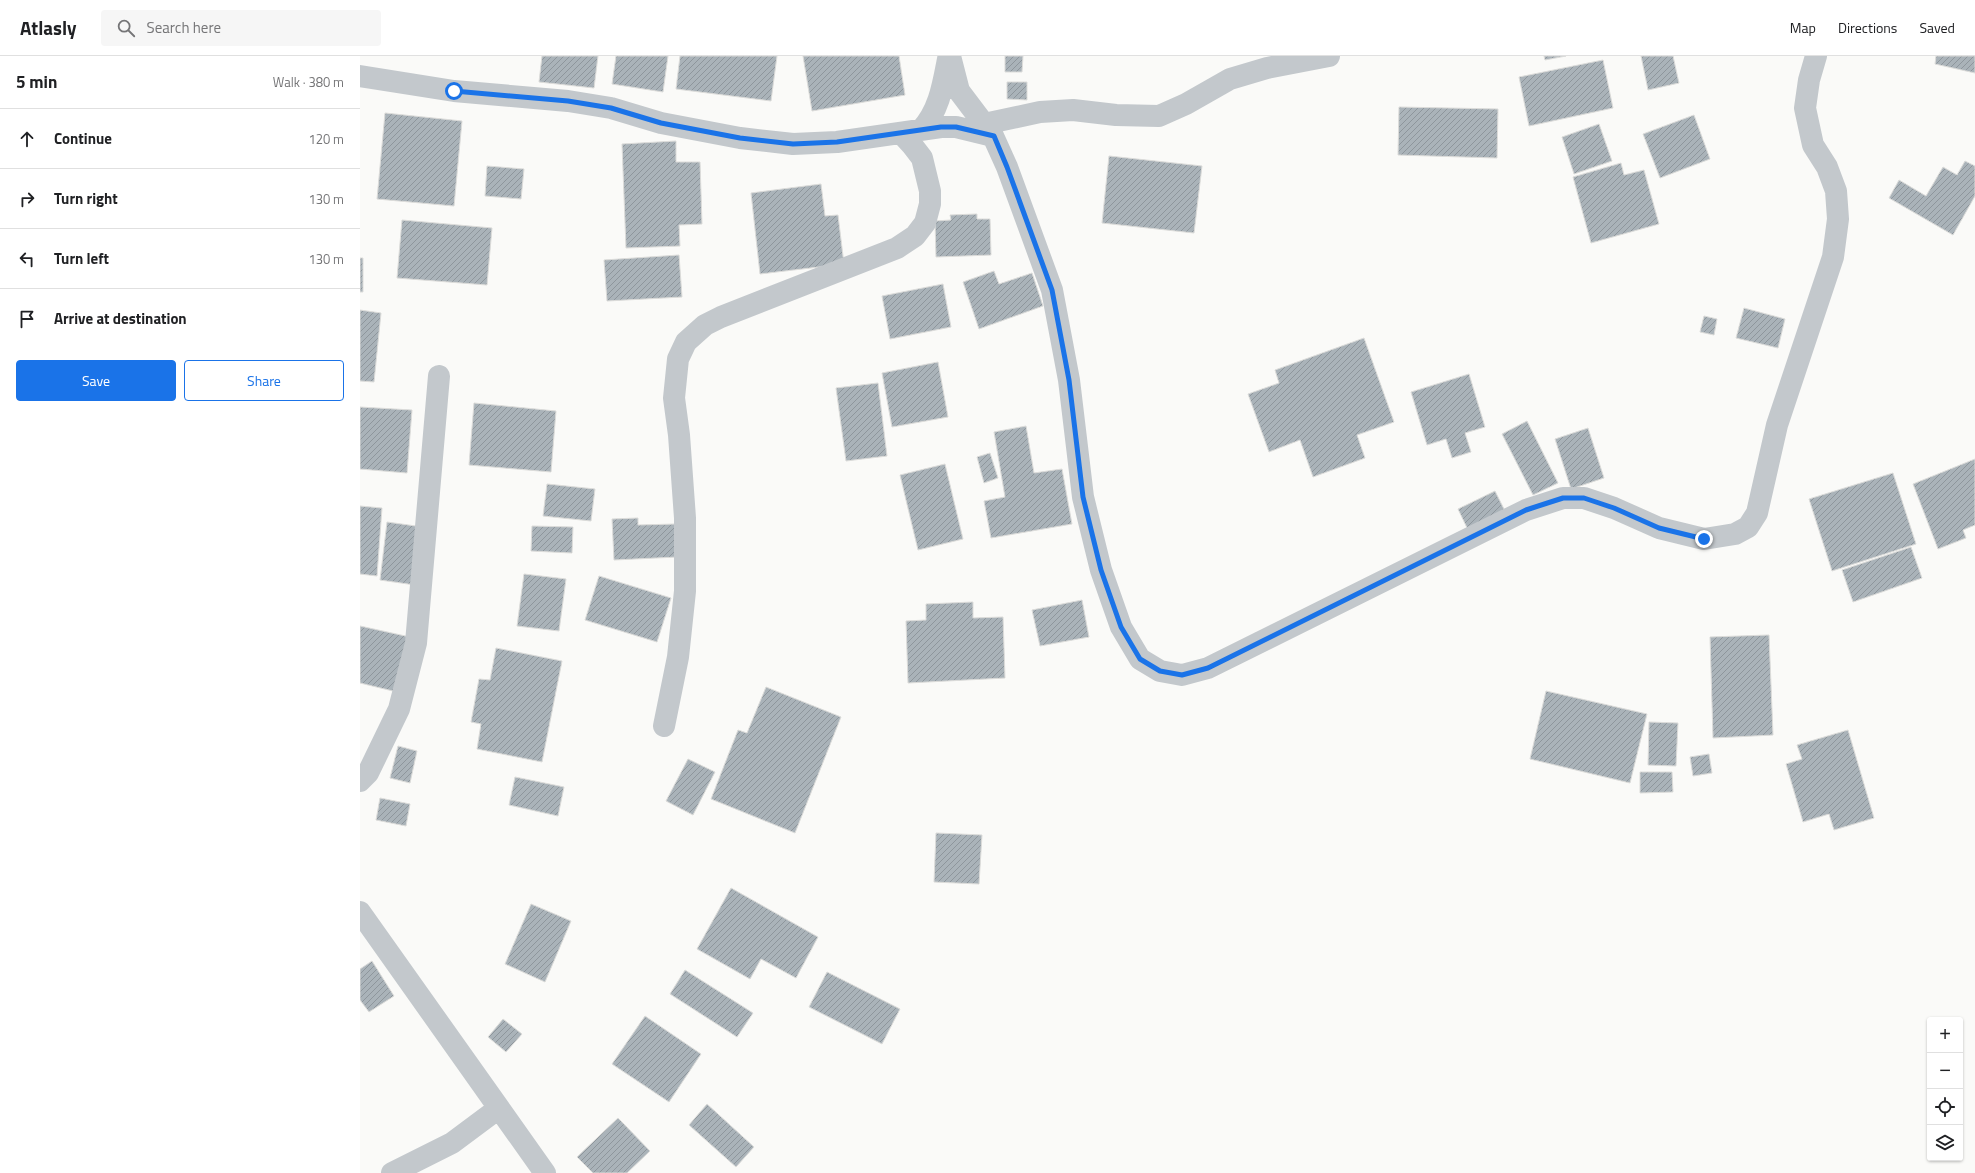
<!DOCTYPE html>
<html lang="en">
<head>
<meta charset="utf-8">
<style>
	body { margin:0; font-family:"Titillium Web",sans-serif; background:#f6f6f6; color:#202124 }
	.controls { position:absolute; right:12px; bottom:12px; display:grid; overflow:hidden; border-radius:4px; box-shadow:0 1px 3px #0004 }
	.controls button { width:36px; height:36px; display:grid; place-items:center; padding:0; border:0; border-bottom:1px solid #e0e0e0; background:#fff; color:#202124; font:20px sans-serif }
	.stop { position:absolute; width:12px; height:12px; margin:-9px; border:3px solid #1a73e8; border-radius:50%; background:#fff }
	.stop.end { background:#1a73e8; border-color:#fff; box-shadow:0 1px 4px #0008 }
	.list { margin:0; padding:0; list-style:none }
	h2 { display:flex; justify-content:space-between; align-items:center; height:52px; margin:0; padding:0 16px; font-size:17px }
	h2 small { font-size:13px; font-weight:400; color:#757577 }
	.list li { display:grid; grid-template-columns:26px 1fr auto; gap:12px; align-items:center; box-sizing:border-box; height:60px; padding:0 16px; border-top:1px solid #e0e0e0 }
	.list b { display:block; font-size:15px; white-space:nowrap }
	.list em { font-size:13px; font-style:normal; color:#757577 }
	.actions { display:flex; gap:8px; padding:12px 16px }
	.actions a { flex:1; padding:9px 0; border:1px solid #1a73e8; border-radius:4px; text-align:center; font-size:14px; color:#1a73e8 }
	.actions .main { background:#1a73e8; color:#fff }
	.icon { flex:none; width:22px; height:22px; fill:none; stroke:currentColor; stroke-width:2; stroke-linecap:round; stroke-linejoin:round }
	.map { position:relative; flex:none; width:1615px; height:1117px; overflow:hidden }
	header { display:flex; align-items:center; gap:24px; box-sizing:border-box; height:56px; padding:0 20px; background:#fff; border-bottom:1px solid #e0e0e0 }
	header strong { font-size:19px }
	nav { display:flex; gap:22px; margin-inline-start:auto; font-size:14px }
	.search { width:280px; height:36px; background:#f6f6f6; display:flex; align-items:center; gap:10px; box-sizing:border-box; padding:0 14px; border-radius:4px; color:#757577; font-size:15px }
	main { display:flex }
	aside { flex:1; background:#fff }
	.map>svg:first-child { display:block }
</style>
</head>
<body>
<header>
<strong>Atlasly</strong>
<div class="search"><svg class="icon" aria-label="search" viewBox="0 0 24 24"><circle cx="10" cy="10" r="6"/><path d="M15 15l6 6"/></svg>Search here</div>
<nav><a>Map</a><a>Directions</a><a>Saved</a></nav>
</header>
<main>
<aside>
<h2>5 min<small>Walk · 380 m</small></h2>
<ul class="list">
<li><svg class="icon" aria-label="ahead" viewBox="0 0 24 24"><path d="M12 20V5M6 11l6-6 6 6"/></svg><div><b>Continue</b></div><em>120 m</em></li>
<li><svg class="icon" aria-label="right" viewBox="0 0 24 24"><path d="M7 20v-9h11M14 6l5 5-5 5"/></svg><div><b>Turn right</b></div><em>130 m</em></li>
<li><svg class="icon" aria-label="left" viewBox="0 0 24 24"><path d="M17 20v-9H6M10 6l-5 5 5 5"/></svg><div><b>Turn left</b></div><em>130 m</em></li>
<li><svg class="icon" aria-label="arrive" viewBox="0 0 24 24"><path d="M6 21V4h12l-3 4 3 4H6"/></svg><div><b>Arrive at destination</b></div></li>
</ul>
<div class="actions"><a class="main">Save</a><a>Share</a></div>
</aside>
<div class="map">
<svg width="1615" height="1117" viewBox="0 0 1615 1117">
	<defs>
		<pattern id="building-hatch" width="6" height="6" patternUnits="userSpaceOnUse"><rect width="6" height="6" fill="#aab3b9"/><path d="M-1 1l2-2M0 6l6-6M5 7l2-2" fill="none" stroke="#8e969c"/></pattern>
	</defs>
	<rect width="100%" height="100%" fill="#fafaf8"/>
	<path fill="url(#building-hatch)" stroke="#dcdcda" d="M182 0H238L234 32 179 26Z
		M256 0H308L303 36 252 28Z
		M320 0H417L411 45 316 33Z
		M443 0H539L545 39 452 55Z
		M645 0H663L662 16H645Z
		M1184 0H1206L1185 4Z
		M1281 0H1313L1319 27 1288 34Z
		M1576 0H1615V17L1575 8Z
		M1243 4 1253 52 1169 70 1159 21Z
		M647 26H667V44L647 43Z
		M1039 51 1138 53 1137 102 1038 99Z
		M25 57 102 65 94 150 17 143Z
		M1334 59 1350 103 1300 122 1283 78Z
		M1239 68 1252 105 1214 118 1202 81Z
		M316 85V106H340L342 168 319 169 320 190 266 192 262 88Z
		M749 100 842 110 834 177 742 167Z
		M1605 105 1615 110V140L1593 179 1529 142 1539 124 1566 140 1583 111 1597 119Z
		M1261 107 1264 119 1284 114 1299 168 1231 187 1213 121Z
		M127 110 164 113 161 143 125 140Z
		M461 128 465 160 478 159 484 208 400 218 391 137Z
		M617 158V163H630L631 199 576 201 575 165 591 164 590 159Z
		M42 164 132 172 127 229 37 222Z
		M319 199 322 241 247 245 244 204Z
		M0 202H3V236H0Z
		M634 215 639 228 672 217 683 250 619 273 603 226Z
		M583 228 591 271 530 283 522 240Z
		M1384 252 1425 263 1418 292 1376 282Z
		M0 254 21 257 14 326 0 325Z
		M1344 260 1357 263 1354 279 1340 276Z
		M1004 282 1034 366 997 379 1005 402 953 421 940 384 909 396 888 338 919 327 915 314Z
		M578 306 588 361 532 371 522 317Z
		M1109 318 1125 371 1105 377 1111 396 1092 402 1086 383 1067 389 1051 336Z
		M518 327 527 400 486 405 476 332Z
		M114 347 196 355 191 416 109 409Z
		M0 351 52 354 47 417 0 413Z
		M1167 365 1198 427 1173 439 1142 378Z
		M666 370 674 417 702 413 712 468 631 482 624 445 645 441 634 376Z
		M1228 372 1244 422 1211 433 1195 383Z
		M630 397 638 422 624 427 617 401Z
		M1615 403V469L1603 474 1606 482 1578 493 1553 428Z
		M585 408 603 483 558 494 540 419Z
		M1533 417 1556 488 1472 515 1449 443Z
		M187 428 235 433 231 465 183 460Z
		M1135 435 1146 457 1109 476 1098 453Z
		M0 450 22 452 17 520 0 518Z
		M278 462V469L316 468 317 501 254 504 252 463Z
		M27 466 63 471 55 529 20 524Z
		M172 470 213 471 212 497 171 495Z
		M1551 491 1562 522 1493 546 1482 514Z
		M164 518 206 523 199 575 157 570Z
		M239 520 311 542 297 586 225 564Z
		M722 544 729 581 680 590 672 554Z
		M613 546V562L643 561 645 622 548 627 546 565 566 564V548Z
		M0 570 50 581 37 636 0 627Z
		M1409 579 1413 679 1353 682 1350 581Z
		M136 592 202 605 182 706 117 693 121 668 111 666 119 623 130 624Z
		M406 631 481 661 435 777 351 743 378 674 387 677Z
		M1186 635 1287 658 1270 727 1170 703Z
		M1289 666 1318 667 1316 710 1288 709Z
		M1488 674 1514 762 1474 774 1469 758 1443 766 1426 708 1442 703 1437 689Z
		M38 690 57 695 50 727 30 722Z
		M1349 698 1352 717 1333 720 1330 701Z
		M328 703 355 716 333 759 306 745Z
		M1280 716H1312L1313 736 1280 737Z
		M155 721 204 731 198 760 149 749Z
		M20 742 50 748 46 770 16 764Z
		M576 777 622 779 619 828 574 826Z
		M371 832 458 881 436 922 401 903 390 923 337 893Z
		M171 848 211 865 185 926 145 908Z
		M12 905 34 940 9 956 0 944V913Z
		M325 914 393 957 377 981 310 938Z
		M467 916 540 953 522 988 449 951Z
		M285 960 341 998 309 1046 252 1008Z
		M143 963 162 978 146 996 128 981Z
		M347 1048 394 1091 376 1111 329 1069Z
		M258 1062 290 1095 267 1117H233L217 1101Z"/>
	<g fill="none" stroke-linecap="round" stroke-linejoin="round">
		<path stroke="#c3c8cc" stroke-width="22" d="M590 0 599 35 633 80 647 111 692 234 709 324 723 441 741 514 761 571 780 603 800 615 822 619 848 612 1166 454 1203 442H1224L1254 452 1299 472 1344 483 1375 478 1388 471 1397 457 1417 369 1473 201 1478 163 1476 135 1467 111 1453 89 1445 52 1449 24 1456 0
			M0 20 94 35 208 45 251 52 301 67 380 82 433 88 477 86 581 71H596L633 80
			M624 68 680 56 713 54 756 59 799 60 826 48 870 23 907 12 969 0
			M561 74C579 55 583 29 588 3
			M304 670 318 601 325 535V462L319 379 314 342 318 303 326 286 345 269 361 261 537 192 555 180 565 167 570 148V135L562 102 552 89 541 77
			M0 725 8 717 39 653 56 587 79 320
			M0 856 185 1117
			M32 1117 92 1087 139 1052"/>
	</g>
	<g fill="none" stroke-linecap="round" stroke-linejoin="round">
		<path stroke="#1a73e8" stroke-width="5" d="M94 35 208 45 251 52 301 67 380 82 433 88 477 86 581 71H596L634 80 647 111 692 234 709 324 723 441 741 514 761 571 780 603 800 615 822 619 848 612 1166 454 1203 442H1224L1254 452 1299 472 1344 483"/>
	</g>
</svg>
<div class="controls">
<button>+</button>
<button>−</button>
<button><svg class="icon" aria-label="locate" viewBox="0 0 24 24"><circle cx="12" cy="12" r="6"/><path d="M12 2v4M12 18v4M2 12h4M18 12h4"/></svg></button>
<button><svg class="icon" aria-label="layers" viewBox="0 0 24 24"><path d="M12 4l9 5-9 5-9-5zM3 14l9 5 9-5"/></svg></button>
</div>
<div class="stop" style="left:94px;top:35px"></div>
<div class="stop end" style="left:1344px;top:483px"></div>
</div>
</main>
</body>
</html>
